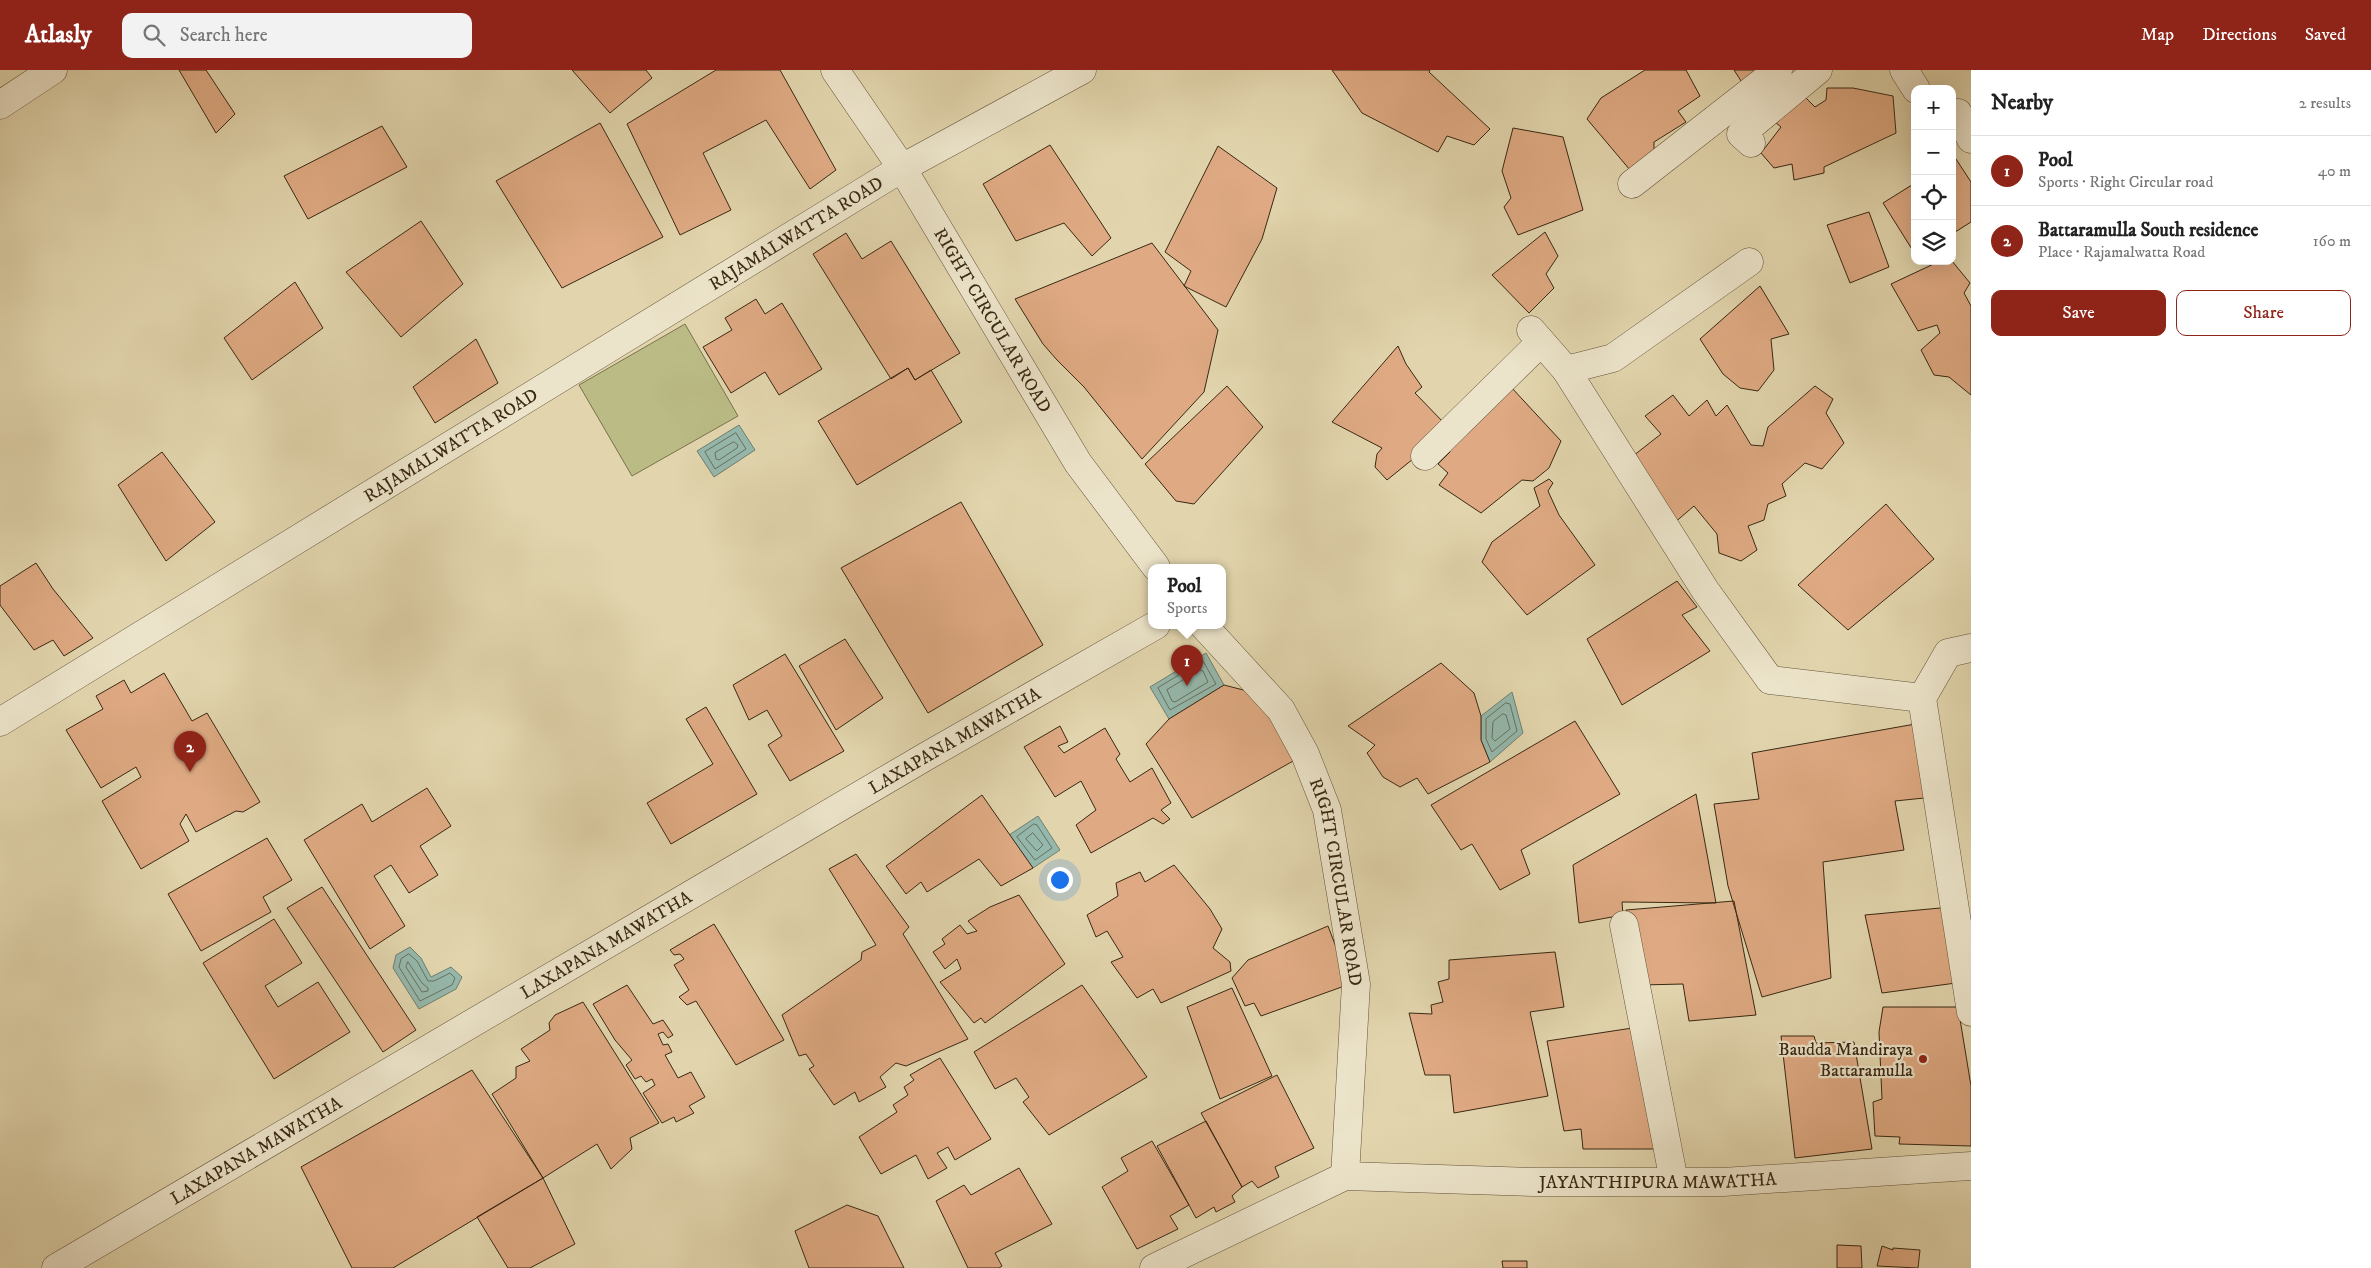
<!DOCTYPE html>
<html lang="en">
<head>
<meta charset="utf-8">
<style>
	body { margin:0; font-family:"IM FELL DW Pica",serif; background:#f2f2f2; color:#222 }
	.controls { position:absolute; right:15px; top:15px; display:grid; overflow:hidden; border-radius:10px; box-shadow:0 5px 20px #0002 }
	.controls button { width:45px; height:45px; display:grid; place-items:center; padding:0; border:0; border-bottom:1px solid #e0e0e0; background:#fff; color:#222; font:25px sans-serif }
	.you { position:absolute; left:1059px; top:809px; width:18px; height:18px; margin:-12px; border:4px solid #fff; border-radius:50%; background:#1a73e8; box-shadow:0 0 0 8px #1a73e833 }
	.badge { display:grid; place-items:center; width:32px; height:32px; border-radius:50%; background:#8f2418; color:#fff; font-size:16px; font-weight:700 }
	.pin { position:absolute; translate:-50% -41px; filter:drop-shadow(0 1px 2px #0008) }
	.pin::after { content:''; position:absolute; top:26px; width:18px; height:15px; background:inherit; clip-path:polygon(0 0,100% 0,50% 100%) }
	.popup { position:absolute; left:1148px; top:494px; width:78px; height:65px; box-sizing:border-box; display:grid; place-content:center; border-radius:10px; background:#fff; filter:drop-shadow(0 1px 4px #0005); font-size:16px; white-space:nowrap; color:#767676 }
	.popup b { font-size:19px; color:#222 }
	.popup::after { content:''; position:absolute; left:50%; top:100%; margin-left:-10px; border:10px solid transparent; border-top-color:#fff }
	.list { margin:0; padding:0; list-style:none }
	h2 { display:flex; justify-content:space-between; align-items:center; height:65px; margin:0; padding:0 20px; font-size:21px }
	h2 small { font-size:16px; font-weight:400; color:#767676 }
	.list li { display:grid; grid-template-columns:32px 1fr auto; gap:15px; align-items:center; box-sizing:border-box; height:70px; padding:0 20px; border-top:1px solid #e0e0e0 }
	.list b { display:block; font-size:19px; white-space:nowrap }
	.list p { margin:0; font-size:16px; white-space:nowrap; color:#767676 }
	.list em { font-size:16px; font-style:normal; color:#767676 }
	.actions { display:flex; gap:10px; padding:15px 20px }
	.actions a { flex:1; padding:11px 0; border:1px solid #8f2418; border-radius:10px; text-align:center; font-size:18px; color:#8f2418 }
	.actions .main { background:#8f2418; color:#fff }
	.icon { flex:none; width:28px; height:28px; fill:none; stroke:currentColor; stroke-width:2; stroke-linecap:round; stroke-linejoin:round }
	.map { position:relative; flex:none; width:1971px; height:1198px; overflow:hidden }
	header { display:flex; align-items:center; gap:30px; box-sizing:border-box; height:70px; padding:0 25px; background:#8f2418; color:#fff }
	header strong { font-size:24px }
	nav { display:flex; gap:28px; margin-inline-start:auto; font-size:18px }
	.search { width:350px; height:45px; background:#f2f2f2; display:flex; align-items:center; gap:12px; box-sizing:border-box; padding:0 18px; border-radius:10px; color:#767676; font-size:19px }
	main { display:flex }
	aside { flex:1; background:#fff }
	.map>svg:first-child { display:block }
</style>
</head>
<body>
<header>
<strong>Atlasly</strong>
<div class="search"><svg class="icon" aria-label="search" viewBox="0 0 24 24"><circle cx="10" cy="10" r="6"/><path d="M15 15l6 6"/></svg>Search here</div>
<nav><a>Map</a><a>Directions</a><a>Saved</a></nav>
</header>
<main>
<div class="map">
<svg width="1971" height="1198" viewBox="0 0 1971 1198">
	<rect width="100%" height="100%" fill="#e2d5ad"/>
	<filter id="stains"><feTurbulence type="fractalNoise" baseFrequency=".004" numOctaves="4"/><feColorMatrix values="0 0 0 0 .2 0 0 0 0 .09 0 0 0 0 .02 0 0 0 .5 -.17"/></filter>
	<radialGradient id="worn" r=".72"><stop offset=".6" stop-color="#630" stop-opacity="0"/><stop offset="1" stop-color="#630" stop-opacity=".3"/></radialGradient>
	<path fill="#babb85" stroke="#7a724c" d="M685 254 738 346 632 406 579 315Z"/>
	<path fill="#95b8ac" stroke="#707e6f" d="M739 355 755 380 714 407 697 381Z
		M1206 583 1224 615 1169 649 1150 617Z
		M1512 622 1523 663 1490 692 1481 670V646Z
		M1038 746 1060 780 1033 798 1009 765Z
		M410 877 421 888 431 907 451 897 462 907 456 919 419 939 393 898 396 885Z"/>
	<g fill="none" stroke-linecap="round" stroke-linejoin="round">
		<path stroke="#677060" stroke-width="1" d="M736 363 746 379 715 399 705 382Z
			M734 372 738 375 737 378 719 390 716 389 715 383Z
			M1203 591 1216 614 1170 640 1158 618Z
			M1200 600 1203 601 1208 612 1175 632 1172 631 1167 620Z
			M1506 633 1510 634 1517 661 1492 682 1486 669V649Z
			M1503 644 1506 645 1510 659 1495 671 1492 668 1493 652Z
			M1034 754 1037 755 1052 778 1035 790 1017 767Z
			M1033 763 1043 775 1037 781 1026 769Z
			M409 884 417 891 428 911H434L450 903 455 908 452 915 420 931 399 897 401 889Z
			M408 892 422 913 428 918V921L422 922 406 897Z"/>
	</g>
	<path fill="#dfaa83" stroke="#392813" d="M179 0H206L235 44 216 63Z
		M572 0H646L652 8 610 43Z
		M716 0H780L836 100 810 119 766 50 703 83 731 140 680 165 627 54Z
		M1332 0H1430L1429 2 1490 59 1474 75 1447 66 1438 82 1362 43Z
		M1645 0H1686L1700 26 1678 41 1686 52 1654 72V90L1630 100 1587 49 1601 28Z
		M1734 0H1764L1743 14Z
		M1827 18H1853L1893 26 1896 63 1824 97V103L1794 110 1792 94 1774 98 1761 83 1781 57 1775 52 1803 25 1815 37 1826 30Z
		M600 53 663 167 562 218 496 111Z
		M382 56 407 97 308 149 284 106Z
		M1513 58 1563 67 1583 140 1518 165 1504 137 1511 128 1502 101Z
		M1050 75 1111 168 1092 186 1064 153 1016 171 983 114Z
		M1218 76 1277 118 1262 169 1226 237 1184 216 1191 201 1165 182Z
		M1956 89 1971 112V152L1952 164V91Z
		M1915 113V184L1883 133Z
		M1869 142 1889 197 1850 213 1827 155Z
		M421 151 463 214 401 267 346 202Z
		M1545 162 1558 186 1546 204 1554 218 1529 243 1492 205Z
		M846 163 862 189 891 171 960 283 915 310 908 298 891 309 813 184Z
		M1152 173 1218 260 1204 322 1142 389 1084 317 1057 290 1043 274 1015 229Z
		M1940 191H1952L1970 213 1964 223 1971 236V325L1949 307 1934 305 1921 280 1940 263 1937 255 1918 261 1891 214Z
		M295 212 323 258 252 310 224 268Z
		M1760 216 1789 264 1771 269 1774 300 1758 321 1740 318 1723 304 1700 269Z
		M756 229 765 244 782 233 822 299 779 325 765 302 731 323 703 277 732 260 725 248Z
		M476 269 498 313 435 353 413 317Z
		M1398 276 1406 294 1422 317 1415 323 1444 353 1439 368 1387 410 1375 397 1377 384 1382 378 1332 352Z
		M908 298 915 310 931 300 962 352 857 415 818 351Z
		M1227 316 1263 357 1194 434 1176 431 1145 394Z
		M1815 316 1833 329 1826 343 1844 373 1822 399 1805 393 1782 414 1786 426 1768 434 1764 450 1748 456 1757 480 1741 491 1719 483 1717 464 1694 436 1673 454 1633 386 1661 364 1645 346 1673 325 1689 346 1707 330 1716 346 1727 335 1751 375 1763 376 1768 357Z
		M1511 317 1561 371 1549 398 1533 411 1522 410 1481 443 1439 415 1448 403 1438 394 1450 382 1446 373Z
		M162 382 215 452 166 491 118 415Z
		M1549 409 1553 413 1548 421 1559 445 1595 495 1527 545 1482 492 1492 472 1540 436 1534 418Z
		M961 432 1043 575 928 643 841 498Z
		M1886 434 1934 489 1848 560 1798 515Z
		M36 493 53 519 93 568 64 586 53 570 34 580 0 535V516Z
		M1677 511 1697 537 1682 545 1710 581 1622 635 1587 569Z
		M845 569 883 628 836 660 799 596Z
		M785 584 844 681 790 711 768 675 782 666 767 640 749 650 733 615Z
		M1441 593 1474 623 1481 646V670L1490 692 1428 724 1417 708 1400 717 1383 707 1367 683 1375 675 1348 656Z
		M164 603 192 651 207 643 260 732 243 742 236 741 196 762 186 744 180 754 189 771 141 799 102 731 141 707 136 697 101 718 66 660 103 639 96 626 124 610 131 623Z
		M1224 615 1255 623 1270 649 1284 656 1302 686 1192 748 1146 674 1169 649Z
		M706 637 757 724 671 774 647 733 713 694 686 649Z
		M1575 651 1620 724 1521 780 1530 804 1500 820 1472 774 1461 780 1431 735Z
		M1921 653 1934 727 1895 731 1904 780 1823 792 1831 908 1762 927 1728 816 1714 734 1759 729 1752 683Z
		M1060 656 1068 672 1058 676 1064 683 1105 658 1120 684 1116 689 1130 712 1152 698 1171 733 1161 740 1170 749 1163 754 1153 748 1091 783 1076 755 1096 740 1081 711 1055 727 1024 677Z
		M427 718 451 756 420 776 438 805 409 823 391 795 374 806 405 856 370 879 304 770 362 734 372 752Z
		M1696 724 1716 833 1622 832 1623 845 1579 853 1573 795Z
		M982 725 1033 798 1001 816 979 789 927 822 921 812 906 824 886 796Z
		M267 768 292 810 263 827 271 842 201 881 168 824Z
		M856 784 909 857 903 864 968 969 906 996 896 993 880 1007 886 1017 859 1032 855 1022 834 1035 809 999 814 996 806 984 799 986 782 945 861 890 862 882 876 875 829 799Z
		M1174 795 1210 839 1222 859 1213 878 1230 892 1231 901 1161 933 1153 919 1137 928 1111 892 1123 887 1107 861 1096 867 1087 845 1118 826 1116 813 1140 802 1145 812Z
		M322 817 416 960 383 982 287 838Z
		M1019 825 1065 894 985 953 981 948 974 953 940 912 961 899 957 889 945 899 933 882 945 874 942 869 960 855 967 864 977 861 968 851 990 837Z
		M1734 831 1756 945 1689 951 1683 914 1641 915 1626 840Z
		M1951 837 1956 913 1882 923 1865 845Z
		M274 849 302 893 265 916 278 937 318 912 350 962 274 1009 203 893Z
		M714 854 784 970 736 995 696 931 687 935 679 927 689 920 674 895 684 889 680 884 674 885 670 880Z
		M1328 856 1350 914 1261 946 1254 933 1245 936 1232 908 1248 890Z
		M1555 882 1564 937 1530 942 1548 1026 1454 1043 1450 1005H1425L1409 943 1432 944 1431 935 1443 932 1438 912 1449 909V890Z
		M627 915 653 954 663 950 673 965 668 968 663 962 658 964 663 975 668 974 672 982 665 985 678 1008 691 1002 705 1027 689 1036 694 1043 676 1052 674 1047 662 1053 643 1023 655 1015 652 1009 646 1012 641 1006 635 1009 626 995 632 990 615 970 593 934Z
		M1082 915 1147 1007 1049 1065 1023 1032 1029 1027 1016 1008 995 1019 974 982Z
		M1232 918 1272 1006 1220 1029 1187 937Z
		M583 932 659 1053 630 1068 632 1079 611 1099 597 1074 543 1108 492 1024 516 1008V997L530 991 521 979 550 960 549 953 555 945Z
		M1883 937H1958L1971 1016V1076L1899 1074 1900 1067 1875 1066 1873 1032 1882 1029 1879 962Z
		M1639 957 1655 1079H1583L1581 1059 1564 1061 1547 971Z
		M1781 966H1814L1816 973 1854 972 1872 1079 1795 1088Z
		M940 988 991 1069 955 1090 948 1077 937 1083 947 1098 928 1109 916 1085 881 1104 859 1067 897 1042 893 1035 908 1025 904 1017 914 1010 910 1005Z
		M472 1000 543 1108 393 1198H352L301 1097Z
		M1277 1005 1314 1078 1275 1097 1279 1107 1258 1118 1252 1111 1242 1117 1201 1043Z
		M1206 1051 1242 1117 1232 1126 1235 1132 1216 1142 1214 1137 1196 1148 1157 1076Z
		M1152 1071 1189 1135 1170 1146 1178 1159 1137 1179 1102 1117 1128 1101 1121 1088Z
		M1019 1098 1052 1154 995 1183 1002 1196 999 1198H968L936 1131 964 1115 971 1125Z
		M543 1108 575 1174 530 1198H508L477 1147Z
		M847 1135 878 1146 904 1198H809L795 1161Z
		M1837 1175 1861 1176 1862 1198H1837Z
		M1882 1176 1893 1180V1178L1920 1180 1918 1198 1877 1196Z
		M1502 1191H1527V1198H1503Z"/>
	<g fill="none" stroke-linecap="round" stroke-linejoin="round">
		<defs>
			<g id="minor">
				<path id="s1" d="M835 0 902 98 1078 393 1156 497"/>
				<path d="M1904 0 1916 19"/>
				<path d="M0 35 53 0"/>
				<path d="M1952 43H1958L1971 69"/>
				<path d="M1751 73 1741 64 1818 0"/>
				<path d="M1632 114 1778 0"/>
				<path d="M1531 260 1566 300 1705 520 1770 610 1922 628"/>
				<path d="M1566 300 1613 288 1749 192"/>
				<path d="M1425 386 1541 272"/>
				<path id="s2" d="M1203 555 1281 640 1305 684 1327 740 1356 914 1345 1106"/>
				<path d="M1971 578 1948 583 1922 628 1971 942"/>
				<path id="s3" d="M0 652 902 98 1082 0"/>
				<path d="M1624 855 1674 1111"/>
				<path id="s4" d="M56 1198 925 687 1156 555"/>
				<path id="s5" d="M1154 1198 1345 1106 1535 1112H1723L1971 1096"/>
			</g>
		</defs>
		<use href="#minor" stroke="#63533a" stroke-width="29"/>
		<use href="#minor" stroke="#ece4ca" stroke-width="28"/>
	</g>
	<circle fill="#8f2418" stroke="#ece4ca" stroke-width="2" cx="1923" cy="989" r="5"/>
	<g text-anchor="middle" stroke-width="4.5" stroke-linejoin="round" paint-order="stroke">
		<g font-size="18" fill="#392813" stroke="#ece4ca">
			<text dy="6" stroke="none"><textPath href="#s3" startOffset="934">RAJAMALWATTA ROAD</textPath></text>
			<text dy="6" stroke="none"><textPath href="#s1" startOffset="296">RIGHT CIRCULAR ROAD</textPath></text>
			<text dy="6" stroke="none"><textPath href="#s3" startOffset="529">RAJAMALWATTA ROAD</textPath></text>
			<text dy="6" stroke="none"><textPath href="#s4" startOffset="1042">LAXAPANA MAWATHA</textPath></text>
			<text dy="6" stroke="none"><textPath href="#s2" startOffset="298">RIGHT CIRCULAR ROAD</textPath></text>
			<text dy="6" stroke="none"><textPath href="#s4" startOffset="638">LAXAPANA MAWATHA</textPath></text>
			<text dy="6" stroke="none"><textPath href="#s4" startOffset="232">LAXAPANA MAWATHA</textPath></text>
			<text dy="6" stroke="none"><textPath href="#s5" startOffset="525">JAYANTHIPURA MAWATHA</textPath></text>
		</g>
		<g font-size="18" fill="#392813" stroke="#ece4ca" text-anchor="end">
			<text x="1913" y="985">Baudda Mandiraya<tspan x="1913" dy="21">Battaramulla</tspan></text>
		</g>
	</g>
	<rect width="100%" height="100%" filter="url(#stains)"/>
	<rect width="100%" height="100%" fill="url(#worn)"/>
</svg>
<div class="controls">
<button>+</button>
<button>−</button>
<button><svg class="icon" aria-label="locate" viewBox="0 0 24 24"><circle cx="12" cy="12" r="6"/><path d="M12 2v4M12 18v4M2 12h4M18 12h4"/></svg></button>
<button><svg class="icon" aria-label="layers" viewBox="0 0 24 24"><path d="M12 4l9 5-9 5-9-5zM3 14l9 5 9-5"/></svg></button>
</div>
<div class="you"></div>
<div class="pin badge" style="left:1187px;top:616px">1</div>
<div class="popup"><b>Pool</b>Sports</div>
<div class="pin badge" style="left:190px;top:702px">2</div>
</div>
<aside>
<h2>Nearby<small>2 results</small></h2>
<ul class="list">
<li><span class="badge">1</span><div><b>Pool</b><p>Sports · Right Circular road</p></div><em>40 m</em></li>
<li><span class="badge">2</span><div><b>Battaramulla South residence</b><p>Place · Rajamalwatta Road</p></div><em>160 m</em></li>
</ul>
<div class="actions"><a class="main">Save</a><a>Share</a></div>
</aside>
</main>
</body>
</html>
